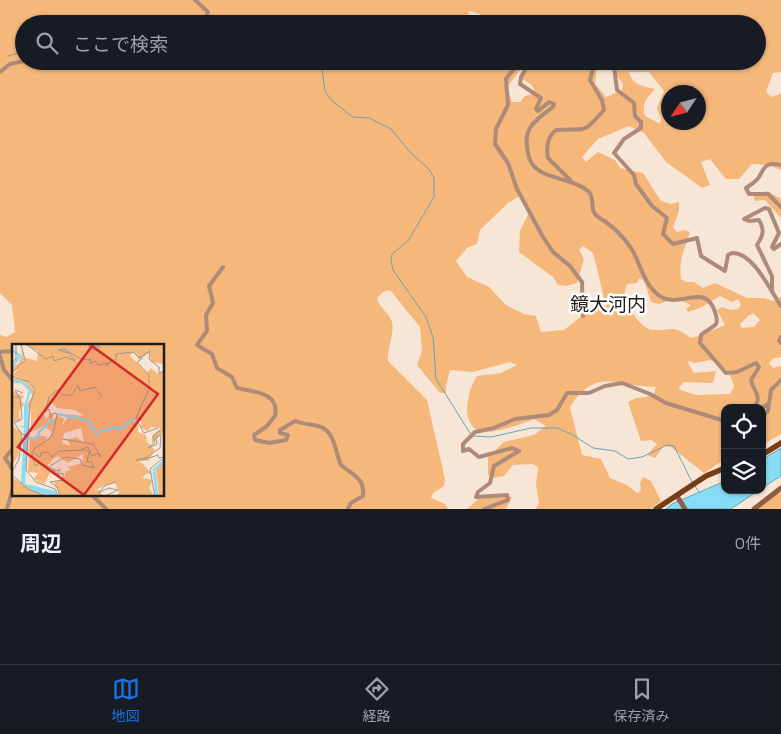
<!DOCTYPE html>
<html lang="ja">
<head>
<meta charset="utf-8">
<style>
	body { margin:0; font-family:"Space Grotesk","Noto Sans JP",sans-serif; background:#242831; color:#f1f3f6 }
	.controls { position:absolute; right:15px; bottom:15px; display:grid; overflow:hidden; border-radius:10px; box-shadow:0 1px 4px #0004 }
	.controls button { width:45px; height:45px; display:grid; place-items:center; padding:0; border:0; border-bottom:1px solid #363941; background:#171b24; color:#f1f3f6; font:25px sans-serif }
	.compass { position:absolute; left:661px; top:85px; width:45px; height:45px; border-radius:50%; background:#171b24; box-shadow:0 1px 4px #0004; rotate:234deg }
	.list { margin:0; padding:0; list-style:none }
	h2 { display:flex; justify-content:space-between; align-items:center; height:65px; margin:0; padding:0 20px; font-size:21px }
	h2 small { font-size:16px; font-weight:400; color:#9ea1a6 }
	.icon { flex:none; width:28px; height:28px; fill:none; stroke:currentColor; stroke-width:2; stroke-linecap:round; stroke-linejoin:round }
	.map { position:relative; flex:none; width:781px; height:509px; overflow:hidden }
	.search { position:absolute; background:#171b24; box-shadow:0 1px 4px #0004; left:15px; right:15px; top:15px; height:55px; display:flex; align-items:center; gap:12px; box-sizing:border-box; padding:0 18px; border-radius:28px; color:#9ea1a6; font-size:19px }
	.sheet { height:155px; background:#171b24 }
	nav { display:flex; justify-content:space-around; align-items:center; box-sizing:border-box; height:70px; border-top:1px solid #363941; background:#171b24; font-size:14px; color:#9ea1a6 }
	nav a { display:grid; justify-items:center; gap:2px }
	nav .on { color:#1a73e8 }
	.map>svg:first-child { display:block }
</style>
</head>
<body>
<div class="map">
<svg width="781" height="509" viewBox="0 0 781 509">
	<rect width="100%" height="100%" fill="#f7e6d6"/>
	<path fill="#f6b77a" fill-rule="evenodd" d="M0 0H781V72L773 73 766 92 772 97 781 93V170L767 165 752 164 739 179H726L710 159 701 162 710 185 702 188 666 162 644 133 629 126 598 139 582 157 586 162 598 152 615 160 620 168 643 173 661 201 671 204 679 202V211L673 227 677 232 685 230 690 232C685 248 678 262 681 279L686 282H694L703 288 715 283 747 298H764L773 301 781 297V357L774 358 769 363 773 368 781 366V434L762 445V408H725V459L704 473 671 447 664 446 655 458 647 455 657 444 651 440 641 441 628 402 636 398 653 396 656 387C618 387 596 366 570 407L582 455 601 459 610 478 627 485 637 493 641 491 640 483 643 477 651 481 661 501 650 509H536L539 503 536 485 538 467 533 464 513 465 504 476 493 478 488 475V457L504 442 534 435 546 426 534 419C522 424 492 435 480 431 459 424 468 389 477 376L501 373 517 365 510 362 473 372 450 370 446 386V393H440L417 365 422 351 420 327 390 290 383 292 377 298C379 308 389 312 392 322 395 332 387 349 388 361L427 400 445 479 444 486 433 493 431 498 445 504 448 509H0V335L6 337 15 332 12 305 0 293ZM469 11 480 14 481 24H590L595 22 597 24H757V61H622L612 69 623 84 622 90 606 97 595 84 597 67 600 61H24V24H112L115 21 123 24H201L206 21 216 24H467ZM521 69 524 72 522 79 532 85 537 97 532 94 525 96 520 102H512L507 87ZM629 72H649L664 91 657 108 661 119 660 124 645 116C641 103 647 98 655 89 643 86 633 86 629 72ZM668 92H698V122H668ZM521 195 530 210 520 231 519 252 553 277 558 285 567 286 577 283 584 259 579 250 583 246 593 253 606 306 588 311 564 330 541 332 536 316 524 314 506 305 489 287 467 277 456 261 467 248 477 244 480 230 508 203ZM639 278 644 281 651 302 659 304 675 298 691 305 686 309 688 312 702 307 720 296 732 302 738 299 741 305 738 309 731 310 722 307 717 310 725 325C715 329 702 336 691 338 671 324 674 331 653 330 641 329 629 308 623 299L627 284 637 283ZM754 314 760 320 754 327 742 328 740 324 749 315ZM14 345H164V495H14ZM710 360C725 365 730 372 734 387L730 394 696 395 678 389 684 382 713 383 716 371 694 373 687 361 695 363Z
		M767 191 781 199V218L765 200 755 201 753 195Z
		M778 493H781V509H752Z
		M489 494 512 497 506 509H467L481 497Z"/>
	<path fill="#87ddf6" stroke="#69a3b3" d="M781 448V476L762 488V460Z
		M725 481V490H759L731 509H666L672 504Z"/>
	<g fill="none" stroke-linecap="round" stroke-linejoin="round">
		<path stroke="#69a3b3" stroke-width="1" d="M8 56 24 51
			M315 61 322 69 325 91 332 101 353 117 369 118 391 129 411 153 429 169 434 178V197L408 241 392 254 391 262 393 270 426 317 433 337 436 379 470 433
			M473 436 491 437 531 428H557L573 435 593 448 615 451 628 459 642 457 667 445 674 446 692 482
			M694 485 699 492"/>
		<path stroke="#ae8b78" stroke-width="4" d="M195 0 208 12 205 21 198 24
			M520 61 506 79 508 105 496 129 495 144 508 163 517 189 543 237 553 252 570 266 582 282 583 316
			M530 61 521 77 520 84 541 98 536 109 538 111 549 102 554 104 553 107C533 122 521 129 529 157 535 181 573 176 589 192 595 199 590 208 595 214 598 218 604 220 607 223 617 230 624 238 631 248 640 262 643 282 657 294 678 312 705 280 715 312 716 315 718 321 716 324 713 328 705 331 701 335L700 343 726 373 737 372 756 363 759 367 751 380C753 392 763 395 754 408
			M619 61 614 66 617 90 634 103 635 116 641 122V128L624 139 614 153 634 175 636 184 652 206 667 218 663 234 673 244 697 238 701 256 725 271 728 255 732 253C753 252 770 290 781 306
			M0 72 10 64 24 61
			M781 165C766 162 765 166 759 177 756 182 750 185 746 188L749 194H768L781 207
			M571 181 548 158C546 147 547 137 556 130 588 128 582 135 604 110L602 100 590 80 595 61
			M223 267 209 286 213 303 206 315 207 331 197 345 212 354 217 368 232 377 237 388C253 392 280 392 275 416L266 427 254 435 255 440 269 443 286 440 288 435 280 433V430L295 421C303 424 310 424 318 426 335 430 335 452 341 465 353 475 365 478 363 496L351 503 348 509
			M772 292V276L757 245C763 236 765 230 759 220L749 221 744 219 765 208 769 209 779 233 772 247 774 249 781 244
			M781 337 779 341 781 343
			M0 352 14 351
			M0 356 4 370 14 382
			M762 408 769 403
			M762 417 768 411 771 390 781 380
			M14 447 5 458 14 472
			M92 495 106 509
			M7 509 14 484
			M484 509 508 500 507 495 476 497 478 492 490 483 494 466 519 451 512 448 479 457 469 449 463 451V444L475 432 494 428 515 419 549 415 557 410 567 393H589L605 386 622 383 650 394 666 403 725 421"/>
		<path stroke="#8f5e42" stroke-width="5" d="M677 496 685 509
			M754 509 781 488"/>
		<path stroke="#773d17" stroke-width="5.5" d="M762 455 781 443
			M656 509 706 476 725 468"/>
	</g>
	<g text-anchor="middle" stroke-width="5" stroke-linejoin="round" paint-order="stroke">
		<g font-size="19" fill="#231d18" stroke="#fff">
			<text x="608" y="311">鏡大河内</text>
		</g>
	</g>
	<g transform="translate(12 344)">
		<rect width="152" height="152" fill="#f7e6d6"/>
		<path d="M10 0H152V20L139 18 138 8 127 16 122 7 118 12 135 29 139 24 146 30 152 26V88L140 99V92L149 84 139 83 135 87 129 83V76L126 79V88L134 91 135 98 143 106 136 117 127 116 141 131 135 129 130 134 141 136 137 144 142 152H104L107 149 103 138 85 145 92 152H48L42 138 52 134 54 127 59 126 56 123 70 119 71 110 56 119 46 112 42 114 34 123 42 130 49 131 45 133 38 129 32 140 22 135 26 129 16 128 18 96 26 91 35 93 34 98 41 89 32 82 19 88V67L15 61 20 52 18 45 12 38 0 37V33L16 37 23 49 19 38 1 31 6 25 0 28V24L7 19 10 11 9 3 12 15 7 24 14 14 25 17 26 7ZM41 59 45 64 63 66 72 72 54 70 56 73 50 82 52 75 45 71 39 80 41 70 38 68 35 75 29 67 33 69 37 60ZM69 84 72 99 64 93 55 96 59 102 50 99 52 89ZM0 47 12 52 9 56 12 61 7 67 8 77 2 79ZM1 83 10 88 6 112 0 121ZM152 116V152H147L144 126ZM0 135H2L32 152H0Z" fill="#f6b77a" fill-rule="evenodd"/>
		<path d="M12 60H16L17 74 13 140 43 147 45 152 23 148 9 139 12 84 7 82H12Z" fill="#87ddf6"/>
		<path fill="none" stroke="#87ddf6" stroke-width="2.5" d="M0 6 8 12 0 23M0 38H10L18 46 13 63M46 70 75 76 84 89 102 83 109 85 122 74M17 94 25 95 27 88 42 75M145 152 142 126 153 116"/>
		<path fill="none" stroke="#a2968a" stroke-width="1" d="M14 0 34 15 41 12 42 17 54 13 63 17 57 9 46 6 52 5 69 15 79 16 78 20M84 0 89 4 80 1 76 2 100 16H104V10L121 8 127 14 138 7 137 15 147 23V30L153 26M131 14 125 18 137 31V45L124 74H130L129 76 126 78 132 89 146 84M0 18 4 15V0M78 20 83 17 86 21 96 19 94 22 101 16M0 29 13 16 9 0M0 32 18 38 23 47 18 60 14 126 24 138 43 145 46 152M6 52 3 46 11 49M0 53H8L10 75 2 79 10 90M149 86 141 92 143 98 136 104 145 100 144 93 149 91 148 104 135 113 124 116H131L146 111 147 114 153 113M50 95 81 100 89 113M70 105 76 103 80 112 86 109 88 113M22 109 28 113 29 109 36 108 40 113 47 107 74 106 77 108 75 118H80L82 124 70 121 68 115 53 113 38 122M0 128 7 115 10 90 18 91M0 131 17 146 35 152M48 152 45 143 38 138 51 136V129L43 131 41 126 46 130 48 125 45 127 28 119 23 122 20 110 22 105 38 94 42 86 45 70 42 69 39 74 37 65 33 68 37 53 45 46 50 51H60L66 41 68 47 83 43 90 53M93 152 106 146 97 144 86 149 94 141 104 138M143 152 138 125 150 115"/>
		<path fill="#d62828" fill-opacity="0.15" stroke="#d62828" stroke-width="2.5" d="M80 2 146 50 72 151 6 103Z"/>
		<rect width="152" height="152" fill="none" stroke="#231d18" stroke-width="2.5"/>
	</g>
</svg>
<div class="controls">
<button><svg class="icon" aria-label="locate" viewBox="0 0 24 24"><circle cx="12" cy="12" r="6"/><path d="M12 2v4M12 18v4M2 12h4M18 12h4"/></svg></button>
<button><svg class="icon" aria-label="layers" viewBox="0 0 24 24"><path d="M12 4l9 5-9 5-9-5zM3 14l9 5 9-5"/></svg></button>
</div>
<svg class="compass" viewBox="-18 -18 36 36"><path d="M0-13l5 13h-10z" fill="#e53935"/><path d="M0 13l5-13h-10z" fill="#9ea1a6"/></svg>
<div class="search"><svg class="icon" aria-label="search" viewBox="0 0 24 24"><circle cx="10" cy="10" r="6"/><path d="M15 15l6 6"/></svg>ここで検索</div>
</div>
<section class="sheet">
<h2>周辺<small>0件</small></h2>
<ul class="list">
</ul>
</section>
<nav>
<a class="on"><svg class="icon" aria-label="map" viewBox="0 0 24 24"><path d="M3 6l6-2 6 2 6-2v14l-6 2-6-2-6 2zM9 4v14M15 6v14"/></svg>地図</a>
<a><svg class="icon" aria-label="directions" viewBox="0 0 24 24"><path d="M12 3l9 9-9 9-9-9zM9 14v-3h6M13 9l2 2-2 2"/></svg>経路</a>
<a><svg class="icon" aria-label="saved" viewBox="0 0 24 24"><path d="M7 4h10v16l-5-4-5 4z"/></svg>保存済み</a>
</nav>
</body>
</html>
